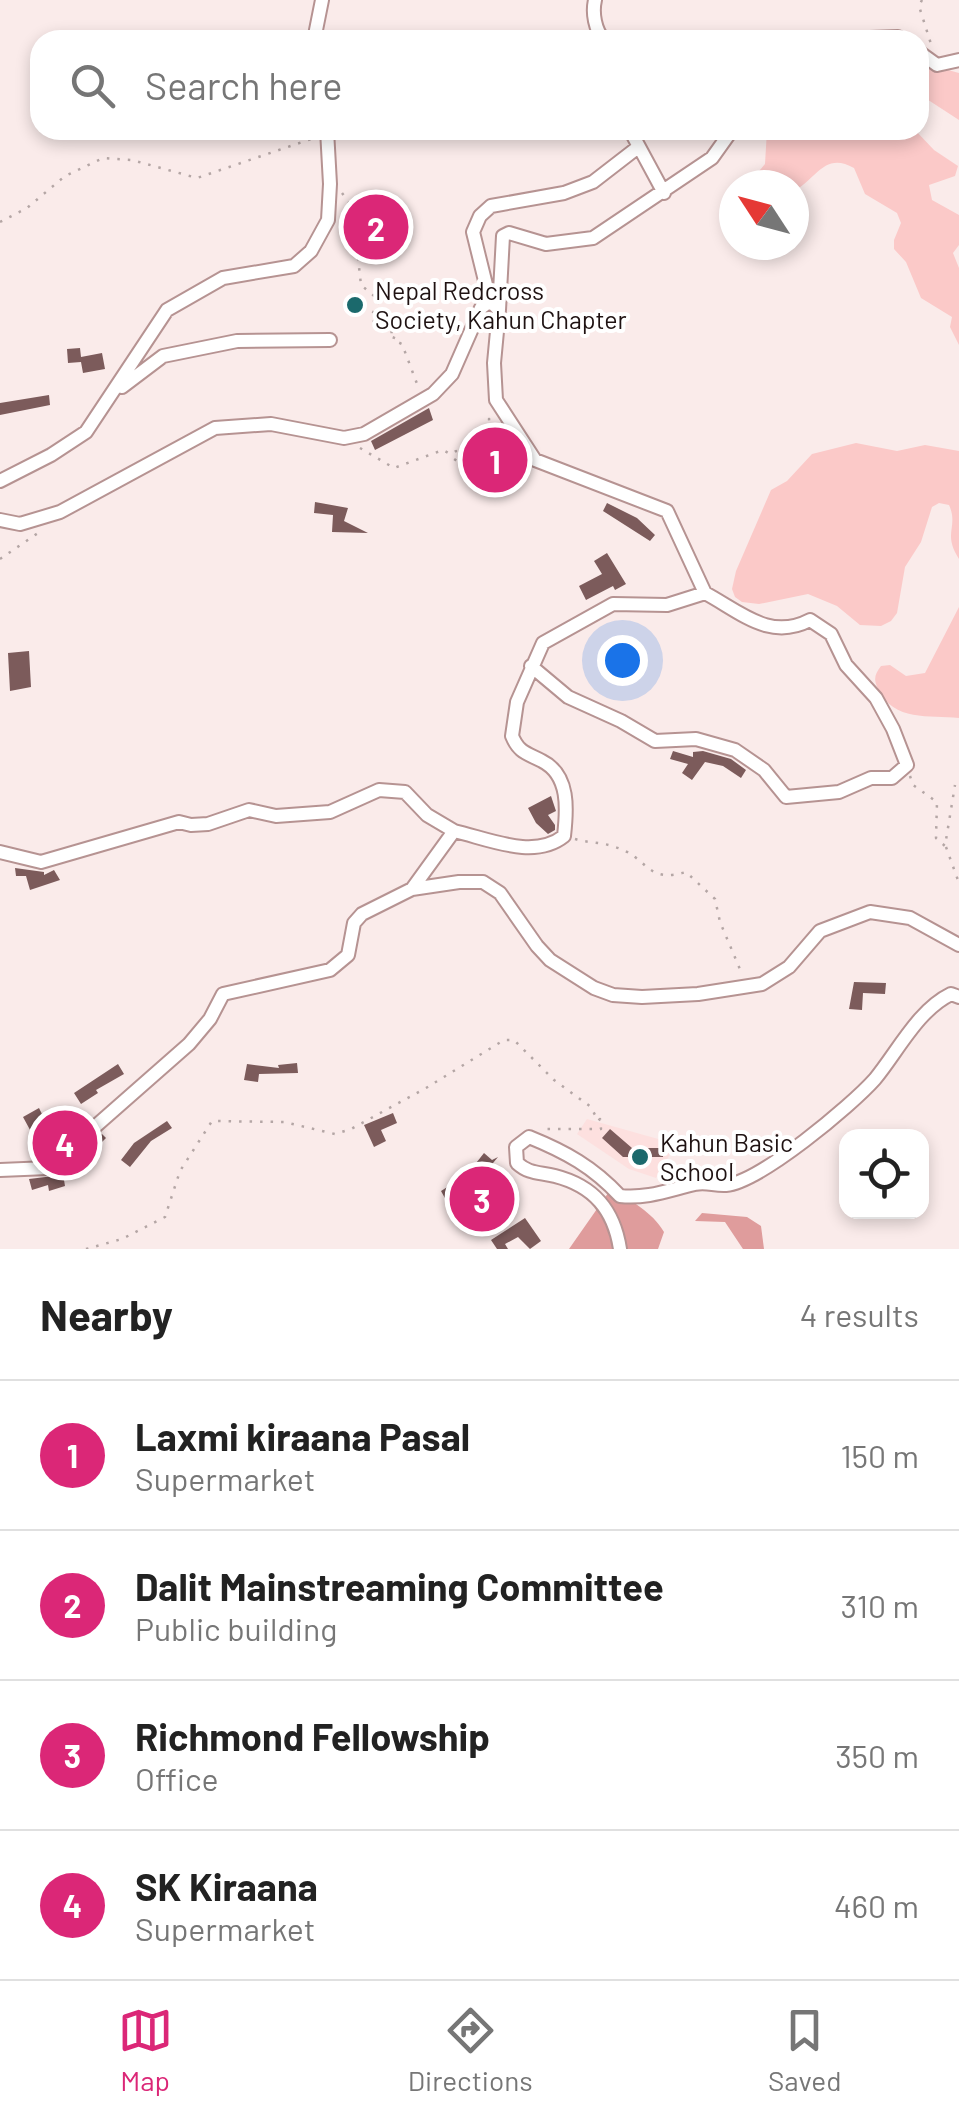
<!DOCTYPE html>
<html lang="en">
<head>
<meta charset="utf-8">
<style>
	body { margin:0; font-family:Barlow,sans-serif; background:#f2f2f2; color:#222 }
	.controls { position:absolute; right:30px; bottom:30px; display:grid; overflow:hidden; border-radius:20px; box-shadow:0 5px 15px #0003 }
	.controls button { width:90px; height:90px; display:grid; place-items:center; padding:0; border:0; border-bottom:2px solid #e0e0e0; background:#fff; color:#222; font:50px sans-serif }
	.compass { position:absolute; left:719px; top:170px; width:90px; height:90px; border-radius:50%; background:#fff; box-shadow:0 5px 15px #0003; rotate:306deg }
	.you { position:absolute; left:622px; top:660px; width:35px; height:35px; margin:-25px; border:8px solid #fff; border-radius:50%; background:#1a73e8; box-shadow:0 0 0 15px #1a73e833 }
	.badge { display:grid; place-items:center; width:65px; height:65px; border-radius:50%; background:#db2777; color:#fff; font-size:32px; font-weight:700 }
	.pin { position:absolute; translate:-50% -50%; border:5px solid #fff; box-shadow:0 2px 10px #0006 }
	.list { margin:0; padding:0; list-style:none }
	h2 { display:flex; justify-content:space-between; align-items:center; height:130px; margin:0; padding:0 40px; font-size:42px }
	h2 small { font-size:32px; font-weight:400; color:#767676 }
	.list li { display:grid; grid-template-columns:65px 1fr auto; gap:30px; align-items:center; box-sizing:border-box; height:150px; padding:0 40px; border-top:2px solid #e0e0e0 }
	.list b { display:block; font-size:38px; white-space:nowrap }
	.list p { margin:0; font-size:32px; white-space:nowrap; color:#767676 }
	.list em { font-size:32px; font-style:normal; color:#767676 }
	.icon { flex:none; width:55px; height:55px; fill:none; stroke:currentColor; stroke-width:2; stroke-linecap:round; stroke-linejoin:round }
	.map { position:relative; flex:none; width:959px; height:1249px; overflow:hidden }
	.search { position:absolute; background:#fff; box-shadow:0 5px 15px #0003; left:30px; right:30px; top:30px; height:110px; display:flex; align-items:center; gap:25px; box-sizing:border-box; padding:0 35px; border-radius:30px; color:#767676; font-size:38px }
	.sheet { height:730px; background:#fff }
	nav { display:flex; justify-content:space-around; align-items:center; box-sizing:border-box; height:140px; border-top:2px solid #e0e0e0; background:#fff; font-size:28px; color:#767676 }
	nav a { display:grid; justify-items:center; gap:5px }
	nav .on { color:#db2777 }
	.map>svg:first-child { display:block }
</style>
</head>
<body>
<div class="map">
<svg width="959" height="1249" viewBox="0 0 959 1249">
	<rect width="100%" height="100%" fill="#faebea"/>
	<path fill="#fde0df" d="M587 1119 676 1144 656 1178 629 1169 577 1134Z"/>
	<path fill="#fbc9c8" d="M919 62 959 73V120L919 94Z
		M767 130H915L934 150 958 166 955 176 929 185 932 200 959 215V245L953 253 959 268V345L950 327 952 317 921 298 906 262 894 249V240L901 223 897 213 865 194 854 168C825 151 816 179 794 191V185H747L765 164Z
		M856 443 897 451 925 445 959 451V559C942 533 959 527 949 505L939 503 932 507 921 542 905 567 897 613 891 621 881 626 860 625 837 606 808 594 759 604 742 602 735 597 732 589 736 571 771 490 787 481 812 454Z
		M959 607V718C929 715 894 722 878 689 873 679 875 674 881 666L890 665 906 676 925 673Z"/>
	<path fill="#df9c9c" d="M613 1186C631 1203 652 1211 664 1232L658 1249H569Z
		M702 1213 747 1217 761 1226 764 1249H743L725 1222 695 1221Z"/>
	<path fill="#7c5b5b" d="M80 348 81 357 102 353 105 369 83 373 81 362 68 363 67 349Z
		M49 395 50 405 0 415V403Z
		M429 408 433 420 375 450 371 441Z
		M315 502 348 508 344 521 368 533 332 532 333 515 314 513Z
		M607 503 637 518 655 535 650 541 603 511Z
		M607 553 626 584 615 590 613 586 586 600 579 586 602 574 594 561Z
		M29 651 31 687 10 691 8 653Z
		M673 751 693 757V752L703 751 731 759 746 770 741 778 723 766 705 762 692 780 682 773 688 764 670 759Z
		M551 796 556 811 548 815 555 825V830L548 834 536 823 528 808Z
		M15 868 44 872V875L54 870 60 880 30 890 26 876H16Z
		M854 982 886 983 885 994 863 993 862 1010 849 1009Z
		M297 1063 298 1073 259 1074 258 1082 244 1080 247 1064 279 1068 278 1065Z
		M118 1064 124 1074 96 1090 98 1093 81 1104 74 1093Z
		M39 1108 45 1120 38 1124 53 1141 41 1151 32 1141 35 1139 23 1117Z
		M393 1113 397 1123 381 1130 386 1141 374 1147 364 1125Z
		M167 1121 172 1128 151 1141 130 1167 121 1160 134 1143Z
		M610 1129 632 1148H663V1157H623L602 1138Z
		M102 1134 106 1138 64 1180 65 1186 49 1191 48 1185 32 1190 29 1179 54 1176Z
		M484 1153 492 1160 498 1157 479 1180 446 1200 441 1191 476 1169 473 1167Z
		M525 1218 541 1241 530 1249 518 1237 505 1244 508 1249H497L491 1240Z"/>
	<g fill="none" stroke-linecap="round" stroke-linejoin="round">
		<defs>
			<path id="minor" d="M595 0C592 13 595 30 604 40
				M314 40 322 0
				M813 40 898 37 902 40
				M919 52 937 65 959 60
				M630 130 664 193
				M499 310 503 236 509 233 546 244 593 238 712 158 732 130
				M122 387 163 356 237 341 330 340
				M0 481 51 455 86 432 167 310 223 278 294 266 311 251 328 220 330 184 327 130
				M0 520 20 524 60 512 215 428 271 424 344 438 364 434 433 394 452 374 481 308 490 301
				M531 666 568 697 621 721 655 741 696 739 735 750 764 770 786 797 839 792 871 778H892L907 765 893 729 876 698 846 665 831 634 810 620C770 641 742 613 705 593
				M0 852 41 862 179 822 191 825 208 824 249 810 276 816 330 812 379 790 405 792 427 815 454 831
				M412 889 459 882H483L500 893 537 946 550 960 594 988 613 995 642 997 698 994 762 984 789 967 820 931 870 912 910 918 959 945
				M0 1170 48 1168 189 1044 210 1019 223 994 330 970 348 955 354 923 362 914 412 889 454 831C489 839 534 860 564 836 567 810 570 775 542 761 527 753 519 753 512 736L517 702 543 643 613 604 667 605 705 593 667 511 535 460 496 400 494 363 499 310 490 301 473 232 480 216 491 206 564 193 593 182 637 148
				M620 1249C614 1210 594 1186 555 1176 539 1172 529 1174 517 1163L516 1147 529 1137C566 1152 593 1167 620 1196 647 1199 669 1190 695 1184 706 1181 715 1186 726 1185 760 1182 851 1106 875 1079 898 1051 918 1010 951 994L959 997"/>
		</defs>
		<use href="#minor" stroke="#b69392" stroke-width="16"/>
		<path stroke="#b4a6a5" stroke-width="2.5" stroke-dasharray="2.5 8" stroke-linecap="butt" d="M922 0 919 6 931 44
			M342 193 351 205 353 218 360 209 368 214 357 249 361 285 379 300 371 317 376 325 386 324 383 332H396L393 340 402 344 419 389
			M0 222 27 208 65 176 103 158 132 160 197 178 317 137
			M360 448 394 468 443 450 450 454 456 451 453 458 457 461 479 452 491 436 489 419 494 420
			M0 559 41 531
			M910 776 913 785 937 802 936 838 945 846 955 785
			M575 839C588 843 602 842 615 847 649 857 645 884 686 872L715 899 720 922 742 974
			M946 847 959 883
			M86 1249 122 1239 165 1217 180 1171 212 1121 284 1122 335 1134 351 1129 426 1088 504 1040H514L554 1080 591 1107 598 1121 600 1119 601 1129H542"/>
		<use href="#minor" stroke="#fff" stroke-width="12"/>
	</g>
	<g fill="#1b696c" stroke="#fff" stroke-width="4">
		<circle cx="355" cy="305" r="10"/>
		<circle cx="640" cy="1157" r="10"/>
	</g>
	<g text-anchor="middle" stroke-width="8" stroke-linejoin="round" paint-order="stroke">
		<g font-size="25" fill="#1f1212" stroke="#fff" text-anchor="start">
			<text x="375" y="300">Nepal Redcross<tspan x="375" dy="29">Society, Kahun Chapter</tspan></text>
			<text x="660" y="1152">Kahun Basic<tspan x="660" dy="29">School</tspan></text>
		</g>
	</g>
</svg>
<div class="controls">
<button><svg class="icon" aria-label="locate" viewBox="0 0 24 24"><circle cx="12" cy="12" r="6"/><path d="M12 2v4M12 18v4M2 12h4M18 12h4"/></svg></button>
</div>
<svg class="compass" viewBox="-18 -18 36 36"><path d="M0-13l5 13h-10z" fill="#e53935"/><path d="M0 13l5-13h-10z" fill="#767676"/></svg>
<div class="you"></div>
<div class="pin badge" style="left:495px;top:460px">1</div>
<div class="pin badge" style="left:376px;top:227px">2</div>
<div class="pin badge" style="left:482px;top:1199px">3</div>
<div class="pin badge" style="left:65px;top:1143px">4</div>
<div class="search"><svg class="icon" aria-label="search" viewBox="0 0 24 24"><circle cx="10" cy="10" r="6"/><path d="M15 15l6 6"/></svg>Search here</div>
</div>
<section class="sheet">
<h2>Nearby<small>4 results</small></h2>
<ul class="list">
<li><span class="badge">1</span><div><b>Laxmi kiraana Pasal</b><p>Supermarket</p></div><em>150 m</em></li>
<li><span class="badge">2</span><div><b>Dalit Mainstreaming Committee</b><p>Public building</p></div><em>310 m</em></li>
<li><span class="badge">3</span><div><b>Richmond Fellowship</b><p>Office</p></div><em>350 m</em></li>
<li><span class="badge">4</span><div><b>SK Kiraana</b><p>Supermarket</p></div><em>460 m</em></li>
</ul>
</section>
<nav>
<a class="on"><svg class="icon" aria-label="map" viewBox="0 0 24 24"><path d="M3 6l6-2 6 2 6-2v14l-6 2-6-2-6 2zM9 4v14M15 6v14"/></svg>Map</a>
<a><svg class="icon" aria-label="directions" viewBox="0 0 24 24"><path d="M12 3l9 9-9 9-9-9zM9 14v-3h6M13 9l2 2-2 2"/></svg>Directions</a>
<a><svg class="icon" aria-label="saved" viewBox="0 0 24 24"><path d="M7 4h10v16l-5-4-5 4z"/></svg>Saved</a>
</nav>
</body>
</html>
